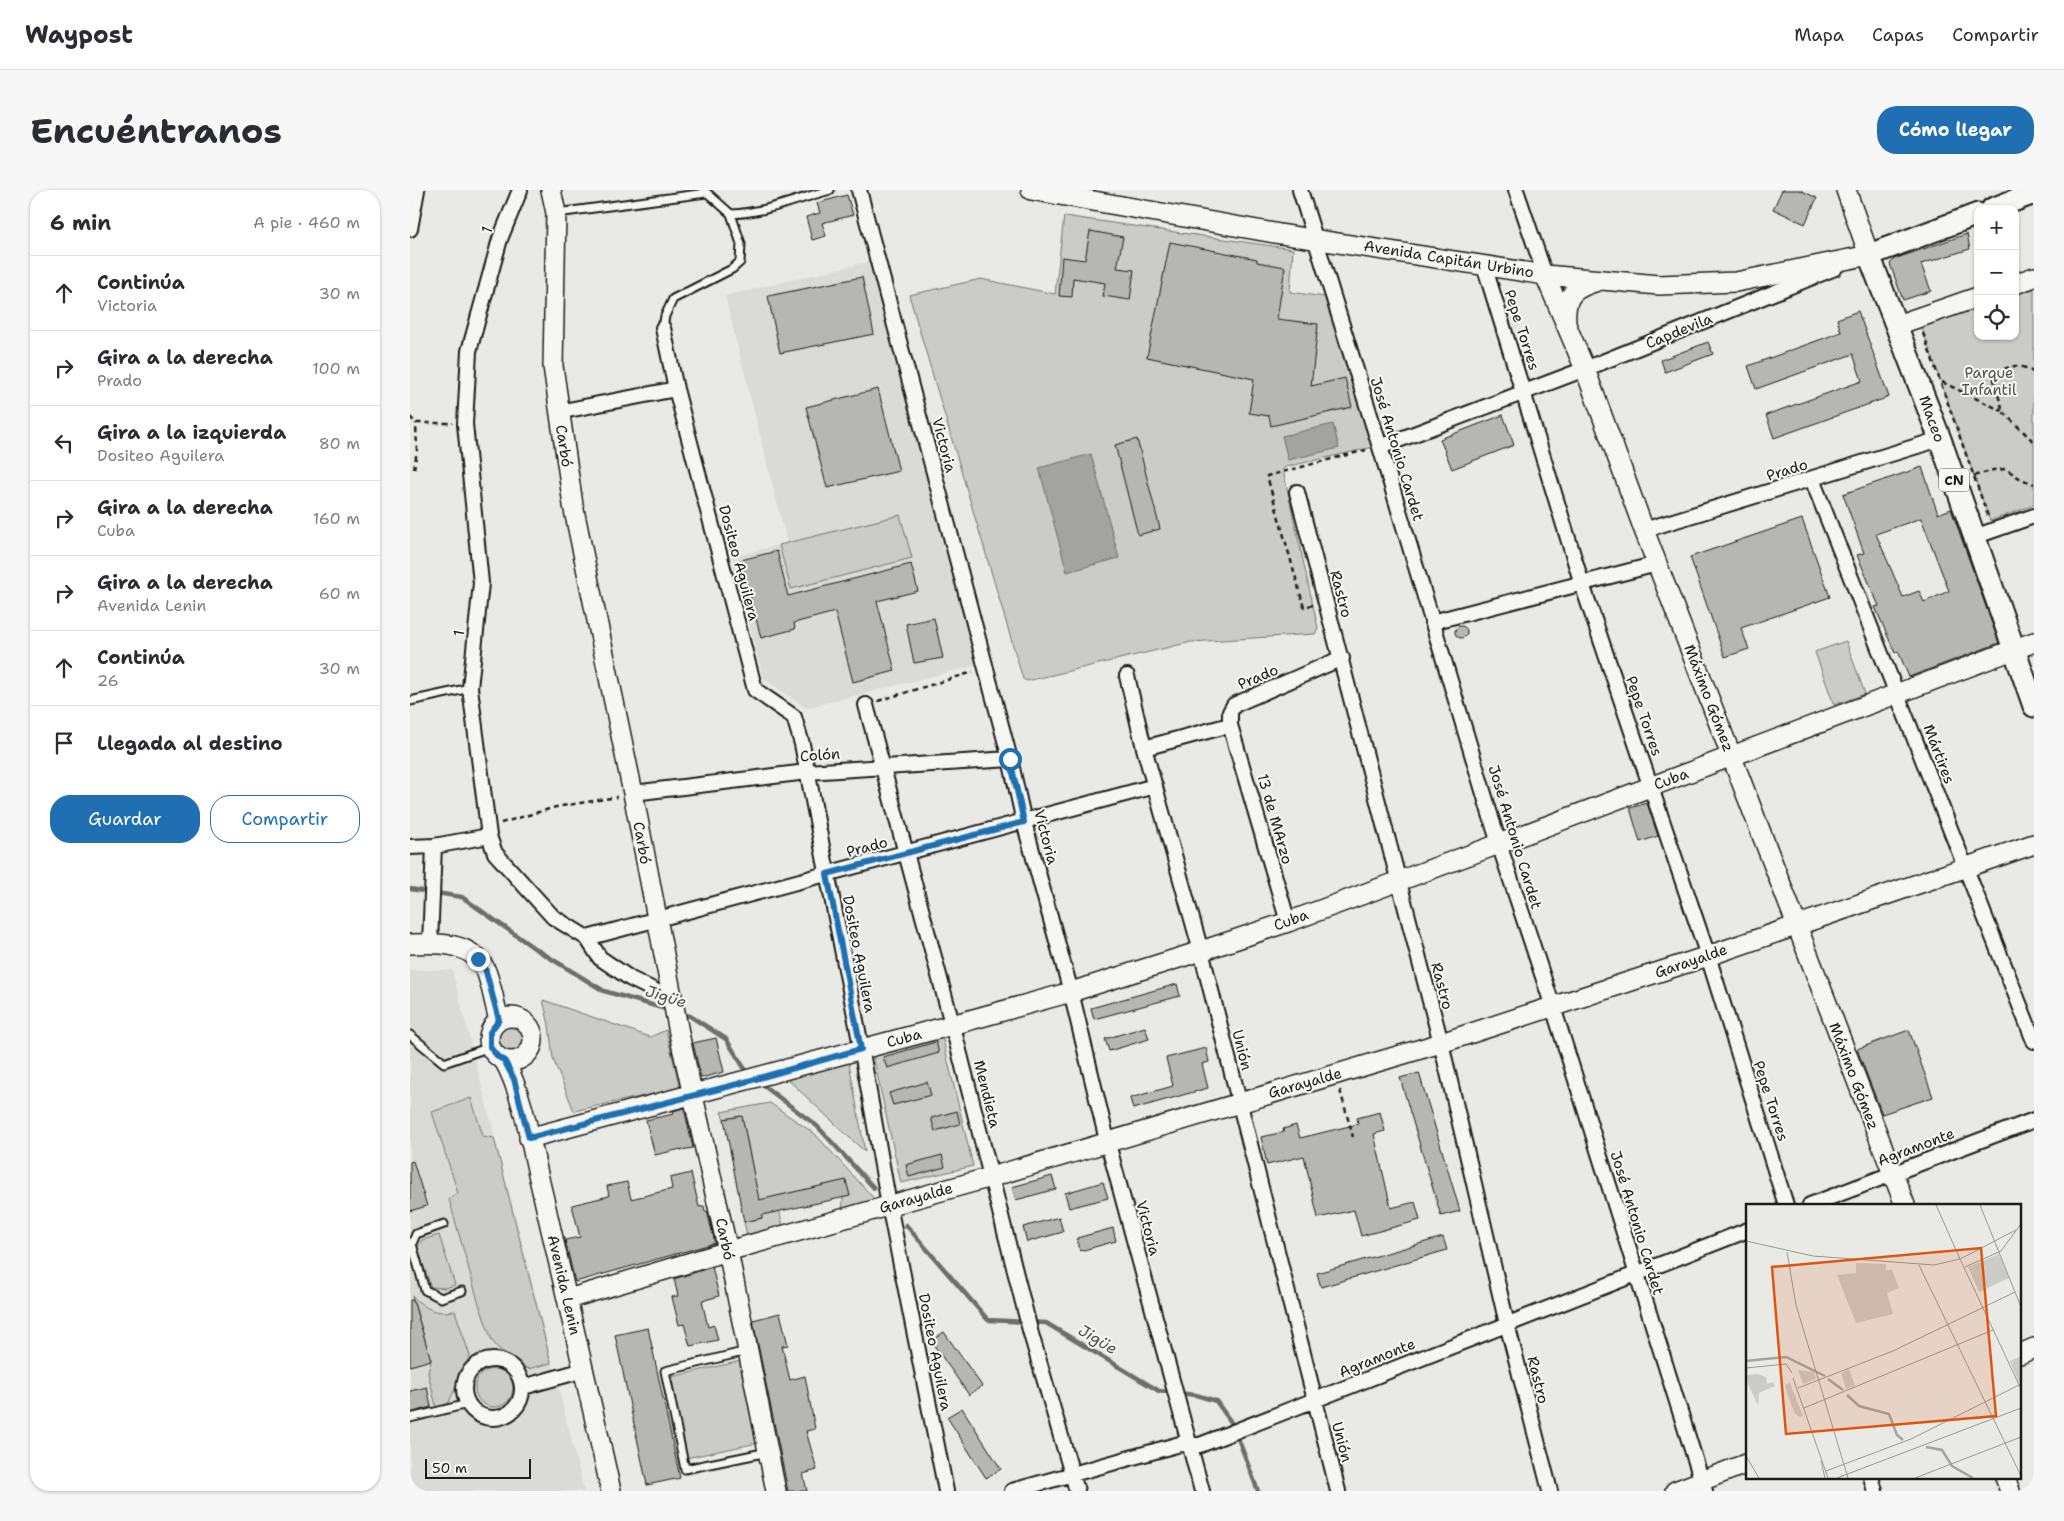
<!DOCTYPE html>
<html lang="es">
<head>
<meta charset="utf-8">
<style>
	body { margin:0; font-family:"Shantell Sans",sans-serif; background:#f7f7f7; color:#2b2b33 }
	.controls { position:absolute; right:15px; top:15px; display:grid; overflow:hidden; border-radius:10px; box-shadow:0 1px 4px #0004 }
	.controls button { width:45px; height:45px; display:grid; place-items:center; padding:0; border:0; border-bottom:1px solid #e1e1e2; background:#fff; color:#2b2b33; font:25px sans-serif }
	.scale { position:absolute; left:15px; bottom:12px; width:106px; box-sizing:border-box; padding-left:5px; border:2px solid #1c1c1c; border-top:0; font-size:14px; line-height:18px; white-space:nowrap; color:#1c1c1c; -webkit-text-stroke:4px #f6f6f2; paint-order:stroke }
	.stop { position:absolute; width:15px; height:15px; margin:-11px; border:4px solid #1f6fb2; border-radius:50%; background:#fff }
	.stop.end { background:#1f6fb2; border-color:#fff; box-shadow:0 1px 5px #0008 }
	.list { margin:0; padding:0; list-style:none }
	h2 { display:flex; justify-content:space-between; align-items:center; height:65px; margin:0; padding:0 20px; font-size:21px }
	h2 small { font-size:16px; font-weight:400; color:#7c7c81 }
	.list li { display:grid; grid-template-columns:32px 1fr auto; gap:15px; align-items:center; box-sizing:border-box; height:75px; padding:0 20px; border-top:1px solid #e1e1e2 }
	.list b { display:block; font-size:19px; white-space:nowrap }
	.list p { margin:0; font-size:16px; white-space:nowrap; color:#7c7c81 }
	.list em { font-size:16px; font-style:normal; color:#7c7c81 }
	.actions { display:flex; gap:10px; padding:15px 20px }
	.actions a { flex:1; padding:11px 0; border:1px solid #1f6fb2; border-radius:20px; text-align:center; font-size:18px; color:#1f6fb2 }
	.actions .main { background:#1f6fb2; color:#fff }
	.icon { flex:none; width:28px; height:28px; fill:none; stroke:currentColor; stroke-width:2; stroke-linecap:round; stroke-linejoin:round }
	.map { position:relative; flex:none; width:1624px; height:1301px; overflow:hidden; border-radius:20px }
	header { display:flex; align-items:center; gap:30px; box-sizing:border-box; height:70px; padding:0 25px; background:#fff; border-bottom:1px solid #e1e1e2 }
	header strong { font-size:24px }
	nav { display:flex; gap:28px; margin-inline-start:auto; font-size:18px }
	.intro { display:flex; align-items:center; justify-content:space-between; box-sizing:border-box; height:120px; padding:0 30px }
	h1 { margin:0; font-size:35px }
	.button { padding:12px 22px; border-radius:20px; background:#1f6fb2; color:#fff; font-size:18px; font-weight:700 }
	main { display:flex; gap:30px; padding:0 30px }
	aside { flex:1; background:#fff; border-radius:20px; box-shadow:0 1px 4px #0004 }
	.map>svg:first-child { display:block }
</style>
</head>
<body>
<header>
<strong>Waypost</strong>
<nav><a>Mapa</a><a>Capas</a><a>Compartir</a></nav>
</header>
<div class="intro"><h1>Encuéntranos</h1><a class="button">Cómo llegar</a></div>
<main>
<aside>
<h2>6 min<small>A pie · 460 m</small></h2>
<ul class="list">
<li><svg class="icon" aria-label="ahead" viewBox="0 0 24 24"><path d="M12 20V5M6 11l6-6 6 6"/></svg><div><b>Continúa</b><p>Victoria</p></div><em>30 m</em></li>
<li><svg class="icon" aria-label="right" viewBox="0 0 24 24"><path d="M7 20v-9h11M14 6l5 5-5 5"/></svg><div><b>Gira a la derecha</b><p>Prado</p></div><em>100 m</em></li>
<li><svg class="icon" aria-label="left" viewBox="0 0 24 24"><path d="M17 20v-9H6M10 6l-5 5 5 5"/></svg><div><b>Gira a la izquierda</b><p>Dositeo Aguilera</p></div><em>80 m</em></li>
<li><svg class="icon" aria-label="right" viewBox="0 0 24 24"><path d="M7 20v-9h11M14 6l5 5-5 5"/></svg><div><b>Gira a la derecha</b><p>Cuba</p></div><em>160 m</em></li>
<li><svg class="icon" aria-label="right" viewBox="0 0 24 24"><path d="M7 20v-9h11M14 6l5 5-5 5"/></svg><div><b>Gira a la derecha</b><p>Avenida Lenin</p></div><em>60 m</em></li>
<li><svg class="icon" aria-label="ahead" viewBox="0 0 24 24"><path d="M12 20V5M6 11l6-6 6 6"/></svg><div><b>Continúa</b><p>26</p></div><em>30 m</em></li>
<li><svg class="icon" aria-label="arrive" viewBox="0 0 24 24"><path d="M6 21V4h12l-3 4 3 4H6"/></svg><div><b>Llegada al destino</b></div></li>
</ul>
<div class="actions"><a class="main">Guardar</a><a>Compartir</a></div>
</aside>
<div class="map">
<svg width="1624" height="1301" viewBox="0 0 1624 1301">
	<rect width="100%" height="100%" fill="#e9e9e5"/>
	<filter id="ink" filterUnits="userSpaceOnUse"><feTurbulence type="fractalNoise" baseFrequency=".02" numOctaves="2"/><feDisplacementMap in="SourceGraphic" scale="10" xChannelSelector="R" yChannelSelector="G"/><feConvolveMatrix kernelMatrix="1 2 1 2 8 2 1 2 1" color-interpolation-filters="sRGB"/></filter>
	<g filter="url(#ink)">
		<path fill="#dadad6" d="M462 71 523 316 530 314 571 474 396 518 353 488 322 367 377 353 315 106Z
			M0 780H42L127 1111 174 1301H0Z"/>
		<path fill="#cbcbc7" stroke="#747472" d="M654 26 883 59 880 102 922 108 964 257 875 277 873 280 908 438 905 444 781 452 617 491 613 489 499 105 571 89 645 104Z
			M1624 99V315L1580 331 1511 136 1568 118V146H1605V105Z
			M490 325 502 368 381 399 369 355Z
			M1436 451 1455 504 1424 515 1405 462Z
			M133 810 240 847 256 840 270 898 164 921 143 869 139 835Z
			M86 849a15 15 0 1 1 30 0a15 15 0 1 1-30 0Z
			M531 842 563 976 491 993 462 861Z
			M438 867 455 962 373 885Z
			M61 908 73 946 84 948 141 1173 118 1179 89 1159 82 1151 68 1111 39 1009 48 1003 22 922Z
			M360 913 405 944 470 1015 432 1025 433 1007 366 1006 373 1036 337 1045 334 1032 352 1028 332 926 314 929 311 922Z
			M29 1045 45 1095 35 1098 21 1097 7 1058 12 1050Z
			M2 1106C18 1120 24 1124 45 1121L60 1166 38 1214 27 1220 18 1183 21 1170Z
			M335 1170 352 1252 276 1268 261 1187Z
			M65 1198a19 19 0 1 1 38 0a19 19 0 1 1-38 0Z"/>
		<path fill="#a3a3a1" stroke="#6d6d6c" d="M923 234 929 258 878 270 872 246Z
			M681 264 709 368 657 382 629 278Z"/>
		<g fill="none" stroke-linecap="round" stroke-linejoin="round">
			<path stroke="#6d6d6c" stroke-width="4.5" d="M0 699 52 707 124 758 194 801 259 820
				M269 823 280 826 316 849 338 884
				M350 893 407 936 464 998
				M496 1035 578 1130 636 1133 749 1201 786 1205 806 1211 823 1235 848 1301"/>
		</g>
		<path fill="#b6b6b3" stroke="#1c1c1c" fill-rule="evenodd" d="M1372 0H1390L1407 8 1395 34 1363 19Z
			M437 5 443 25 412 33 416 46 402 50 396 27 410 23 407 13Z
			M680 41 713 47 707 78 724 80 720 110 693 106 695 93 663 88 662 107 649 106 652 67 675 70Z
			M1557 44 1560 59 1511 74 1521 101 1493 110 1480 74 1484 69Z
			M760 52 847 69V72L875 77 867 129 908 134 901 196 935 188 942 217 861 236 859 226 839 223 844 189 737 167Z
			M452 87 464 144 370 163 358 106Z
			M1448 121 1479 207 1364 248 1356 225 1452 191 1443 164 1346 199 1338 176 1431 142 1427 129Z
			M1298 152 1303 164 1255 182 1251 170Z
			M468 199 489 281 417 298 396 217Z
			M1093 225 1104 255 1042 279 1030 249Z
			M727 249 750 339 728 345 705 255Z
			M1512 277 1528 324 1541 319 1589 453 1499 487 1488 461 1485 463 1465 417 1469 416 1447 365 1454 363 1433 304ZM1511 328 1539 401 1514 412 1509 401 1493 407 1466 344Z
			M1392 329 1420 407 1331 438 1339 459 1315 467 1280 367Z
			M367 361 378 406 501 374 508 401 467 411 485 481 443 492 425 422 384 433 385 439 351 448 331 370Z
			M524 428 533 468 504 473 496 434Z
			M1045 442a6 6 0 1 1 12 0a6 6 0 1 1-12 0Z
			M1237 613 1248 646 1230 652 1220 618Z
			M767 794 770 806 684 829 681 818Z
			M735 837 739 849 699 861 695 849Z
			M1499 840 1523 907 1472 924 1447 859Z
			M306 848 314 882 291 888 283 853Z
			M526 852 529 863 477 878 473 867Z
			M796 858 799 872 792 874 798 898 723 919 720 908 763 896 756 868Z
			M1009 883 1050 1021 1031 1026 990 888Z
			M517 892 521 905 483 915 479 903Z
			M274 918 283 958 271 960V959L245 965 236 930 264 924 263 921Z
			M547 921 550 934 525 941 521 928Z
			M970 922 975 941 964 944 981 1018 1005 1012 1010 1030 951 1046 944 1020 908 1028 894 966 857 975 851 947 874 942 873 939 886 935 890 948 948 934 947 928Z
			M332 926 349 1010 436 990 440 1006 352 1025V1028L334 1032 314 929Z
			M532 965 535 977 499 987 496 975Z
			M3 971 17 1016 0 1021V972Z
			M281 983 289 1017 294 1016 295 1022 297 1021 305 1053 165 1092 155 1050 170 1047 162 1015 199 1006 197 996 217 992 221 1009 262 999 260 988Z
			M642 986 646 999 606 1010 602 997Z
			M693 992 698 1008 659 1018 655 1003Z
			M649 1027 653 1042 617 1052 613 1037Z
			M703 1038 706 1051 670 1061 667 1048Z
			M1033 1047 1037 1060 911 1097 907 1083Z
			M302 1077 309 1106 292 1111 298 1137 304 1135 308 1150 280 1156 274 1134 269 1135 262 1107 268 1106 264 1089Z
			M0 1110H3L21 1170 0 1176Z
			M370 1123 378 1155 372 1156 380 1190 395 1186 405 1239 396 1241 407 1280 393 1284 397 1301H378L343 1130Z
			M238 1138 270 1288 237 1295 205 1145Z
			M534 1142 572 1196 559 1205 521 1151Z
			M17 1197 21 1217 0 1223V1201Z
			M552 1218 591 1279 576 1288 537 1227Z"/>
		<g fill="none" stroke-linecap="round" stroke-linejoin="round">
			<defs>
				<path id="lane" d="M147 23 296 3
					M321 24C355 23 387 9 420 0
					M253 138 255 126 263 109 322 79 330 72 331 54 321 24 294 0
					M0 511 60 498
					M0 845 34 873 80 857
					M34 1034 6 1044 2 1054 15 1100 31 1108 52 1101
					M337 1161 255 1181 275 1279 358 1262
					M0 1228 58 1214"/>
				<path id="street" d="M110 0 90 49 59 161 55 234 71 393 60 498 79 646 85 663 143 727 177 748 190 768 221 789 262 809
					M449 0 600 569 614 632 661 802 697 950 792 1301
					M890 0 970 257 1089 654 1143 817 1295 1301
					M1106 0 1135 85
					M0 39 7 0
					M1074 75 1172 394 1298 766 1376 1015
					M253 138 266 199 345 500 384 527 392 554 450 851 479 1015 536 1301
					M148 222 266 199
					M970 257 1175 179 1425 78
					M1402 289 1624 851
					M887 302 1031 853 1097 1134 1140 1301
					M1234 340 1530 249
					M1564 347 1624 326
					M1022 432 1247 374
					M717 486 734 558 791 761 928 1301
					M456 515 544 841 621 1144 667 1301
					M820 535 878 732
					M734 558 820 535V522L824 515 932 468
					M223 603 397 582 600 569
					M0 657 24 656 79 646
					M177 748 745 596
					M20 753 24 656
					M1400 1015 1624 930
					M54 1199a29 29 0 1 1 58 0a29 29 0 1 1-58 0Z
					M113 1197 174 1180
					M1461 1287 1465 1301
					M602 1301 770 1254 790 1255 1338 1040"/>
				<path id="secondary" d="M141 0 146 23 143 176 163 315 223 603 270 848 318 1061 366 1301
					M621 0 870 44 1135 85 1249 95 1326 92 1459 65 1436 0
					M1135 85 1175 179 1234 340 1495 1015
					M1605 94 1624 87
					M1156 132C1154 105 1164 98 1188 91
					M1487 135 1568 107
					M0 754C26 753 59 751 74 777 80 786 85 817 89 830
					M79 849a22 22 0 1 1 44 0a22 22 0 1 1-44 0Z
					M94 870C115 909 122 962 133 1005 156 1103 179 1202 201 1301
					M119 948 542 835 661 802 791 761 878 732 1089 654 1624 452
					M158 1109 318 1061 581 987 1031 853 1298 766 1624 654
					M1610 1164 1624 1158
					M1595 1287 1600 1301
					M1265 1301 1338 1273"/>
				<path id="primary" d="M1582 19 1624 3
					M1568 24 1459 65 1530 249 1624 516"/>
			</defs>
			<use href="#lane" stroke="#1c1c1c" stroke-width="11"/>
			<use href="#street" stroke="#1c1c1c" stroke-width="18"/>
			<use href="#secondary" stroke="#1c1c1c" stroke-width="22"/>
			<use href="#primary" stroke="#1c1c1c" stroke-width="25"/>
			<path stroke="#1c1c1c" stroke-width="2.5" stroke-dasharray="5 4" stroke-linecap="butt" d="M1513 143 1579 329
				M1624 183C1611 172 1592 174 1584 190L1593 222 1624 252
				M1532 192 1592 221
				M0 227 6 233H43
				M4 279 7 260 6 233
				M1564 286 1583 280 1596 279 1611 289 1624 294
				M903 415 894 417 857 286 956 260
				M468 511 563 482
				M91 633 146 617 207 607
				M930 900 943 947"/>
			<use href="#lane" stroke="#f6f6f2" stroke-width="7"/>
			<use href="#street" stroke="#f6f6f2" stroke-width="14"/>
			<use href="#secondary" stroke="#f6f6f2" stroke-width="19"/>
			<use href="#primary" stroke="#f6f6f2" stroke-width="21"/>
		</g>
	</g>
	<g fill="none" stroke-linecap="round" stroke-linejoin="round" filter="url(#ink)">
		<path stroke="#1f6fb2" stroke-width="6" d="M68 769 75 778 89 830 80 842V857L88 867 94 870 104 889 119 948 328 894 451 859 417 684 614 632 600 569"/>
	</g>
	<g text-anchor="middle" stroke-width="4" stroke-linejoin="round" paint-order="stroke">
		<rect fill="#f6f6f2" stroke="#5d5d5c" stroke-width="1" x="1529" y="278.5" width="30" height="23" rx="4"/>
		<g font-size="14" font-weight="bold" fill="#1c1c1c">
			<text x="1544" y="295">CN</text>
		</g>
		<g font-size="15" fill="#1c1c1c" stroke="#f6f6f2">
			<text transform="translate(77 40) rotate(-71)" y="5">1</text>
			<text transform="translate(1039 69) rotate(9)" y="5">Avenida Capitán Urbino</text>
			<text transform="translate(1112 140) rotate(72)" y="5">Pepe Torres</text>
			<text transform="translate(1269 141) rotate(-22)" y="5">Capdevila</text>
			<text transform="translate(1522 229) rotate(70)" y="5">Maceo</text>
			<text transform="translate(534 255) rotate(75)" y="5">Victoria</text>
			<text transform="translate(154 256) rotate(81)" y="5">Carbó</text>
			<text transform="translate(987 259) rotate(73)" y="5">José Antonio Cardet</text>
			<text transform="translate(1377 280) rotate(-17)" y="5">Prado</text>
			<text transform="translate(329 373) rotate(75)" y="5">Dositeo Aguilera</text>
			<text transform="translate(931 404) rotate(75)" y="5">Rastro</text>
			<text transform="translate(49 443) rotate(-84)" y="5">1</text>
			<text transform="translate(848 487) rotate(-23)" y="5">Prado</text>
			<text transform="translate(1299 508) rotate(69)" y="5">Máximo Gómez</text>
			<text transform="translate(1234 526) rotate(71)" y="5">Pepe Torres</text>
			<text transform="translate(1529 564) rotate(69)" y="5">Mártires</text>
			<text transform="translate(410 565) rotate(-4)" y="5">Colón</text>
			<text transform="translate(1261 589) rotate(-21)" y="5">Cuba</text>
			<text transform="translate(865 629) rotate(74)" y="5">13 de MArzo</text>
			<text transform="translate(636 647) rotate(75)" y="5">Victoria</text>
			<text transform="translate(1105 647) rotate(73)" y="5">José Antonio Cardet</text>
			<text transform="translate(232 653) rotate(80)" y="5">Carbó</text>
			<text transform="translate(457 657) rotate(-15)" y="5">Prado</text>
			<text transform="translate(881 730) rotate(-20)" y="5">Cuba</text>
			<text transform="translate(449 764) rotate(79)" y="5">Dositeo Aguilera</text>
			<text transform="translate(1281 771) rotate(-19)" y="5">Garayalde</text>
			<text transform="translate(1032 796) rotate(75)" y="5">Rastro</text>
			<text transform="translate(494 848) rotate(-15)" y="5">Cuba</text>
			<text transform="translate(832 860) rotate(76)" y="5">Unión</text>
			<text transform="translate(1444 886) rotate(69)" y="5">Máximo Gómez</text>
			<text transform="translate(895 893) rotate(-16)" y="5">Garayalde</text>
			<text transform="translate(577 904) rotate(76)" y="5">Mendieta</text>
			<text transform="translate(1361 911) rotate(72)" y="5">Pepe Torres</text>
			<text transform="translate(1506 957) rotate(-21)" y="5">Agramonte</text>
			<text transform="translate(506 1008) rotate(-16)" y="5">Garayalde</text>
			<text transform="translate(1227 1033) rotate(73)" y="5">José Antonio Cardet</text>
			<text transform="translate(738 1038) rotate(75)" y="5">Victoria</text>
			<text transform="translate(315 1049) rotate(78)" y="5">Carbó</text>
			<text transform="translate(154 1095) rotate(77)" y="5">Avenida Lenin</text>
			<text transform="translate(525 1162) rotate(79)" y="5">Dositeo Aguilera</text>
			<text transform="translate(967 1168) rotate(-22)" y="5">Agramonte</text>
			<text transform="translate(1128 1190) rotate(76)" y="5">Rastro</text>
			<text transform="translate(932 1252) rotate(75)" y="5">Unión</text>
		</g>
		<g font-size="15" fill="#51514f" stroke="#f6f6f2">
			<text x="1579" y="188">Parque<tspan x="1579" dy="17">Infantil</tspan></text>
		</g>
		<g font-size="16" font-style="italic" fill="#525251" stroke="#f6f6f2">
			<text transform="translate(256 806) rotate(17)" y="6">Jigüe</text>
			<text transform="translate(688 1149) rotate(31)" y="6">Jigüe</text>
		</g>
	</g>
	<g transform="translate(1336 1014)">
		<rect width="275" height="275" fill="#e9e9e5"/>
		<path d="M253 50 263 74 233 88 222 63ZM110 59 140 60V66H146L153 84 141 89 147 110 110 119 91 71 110 69ZM275 152V178L273 179 264 157ZM103 165 109 182 100 185 95 169ZM52 166 68 168 70 175 57 180ZM11 170 20 173 21 180 27 178 29 182 13 189 12 201 0 176 1 171ZM44 179 57 212 54 213 49 210 42 192 39 181Z" fill="#cbcbc7"/>
		<path fill="none" stroke="#a3a3a1" stroke-width="2.5" d="M0 157 40 153 79 172M82 175 97 186M101 191 113 202 143 210 151 231 157 236M180 243 196 246 206 262 227 274"/>
		<path fill="none" stroke="#979795" stroke-width="1" d="M190 1 214 55M234 1 275 103M0 37 67 52 188 61 214 55 270 26M41 48 50 101 102 274M214 55 275 185M173 61 275 272M219 63 255 47 275 20M0 164 40 160 46 169M47 174 82 274M52 184 147 147 269 88M58 204 247 126M0 252 13 274M75 257 79 274M80 267 165 235 275 180M91 274 275 204M169 274 275 233"/>
		<path fill="#de560d" fill-opacity="0.15" stroke="#de560d" stroke-width="2.5" d="M235 44 250 212 40 230 26 63Z"/>
		<rect width="275" height="275" fill="none" stroke="#1c1c1c" stroke-width="2.5"/>
	</g>
</svg>
<div class="controls">
<button>+</button>
<button>−</button>
<button><svg class="icon" aria-label="locate" viewBox="0 0 24 24"><circle cx="12" cy="12" r="6"/><path d="M12 2v4M12 18v4M2 12h4M18 12h4"/></svg></button>
</div>
<div class="scale">50 m</div>
<div class="stop" style="left:600px;top:569px"></div>
<div class="stop end" style="left:68px;top:769px"></div>
</div>
</main>
</body>
</html>
